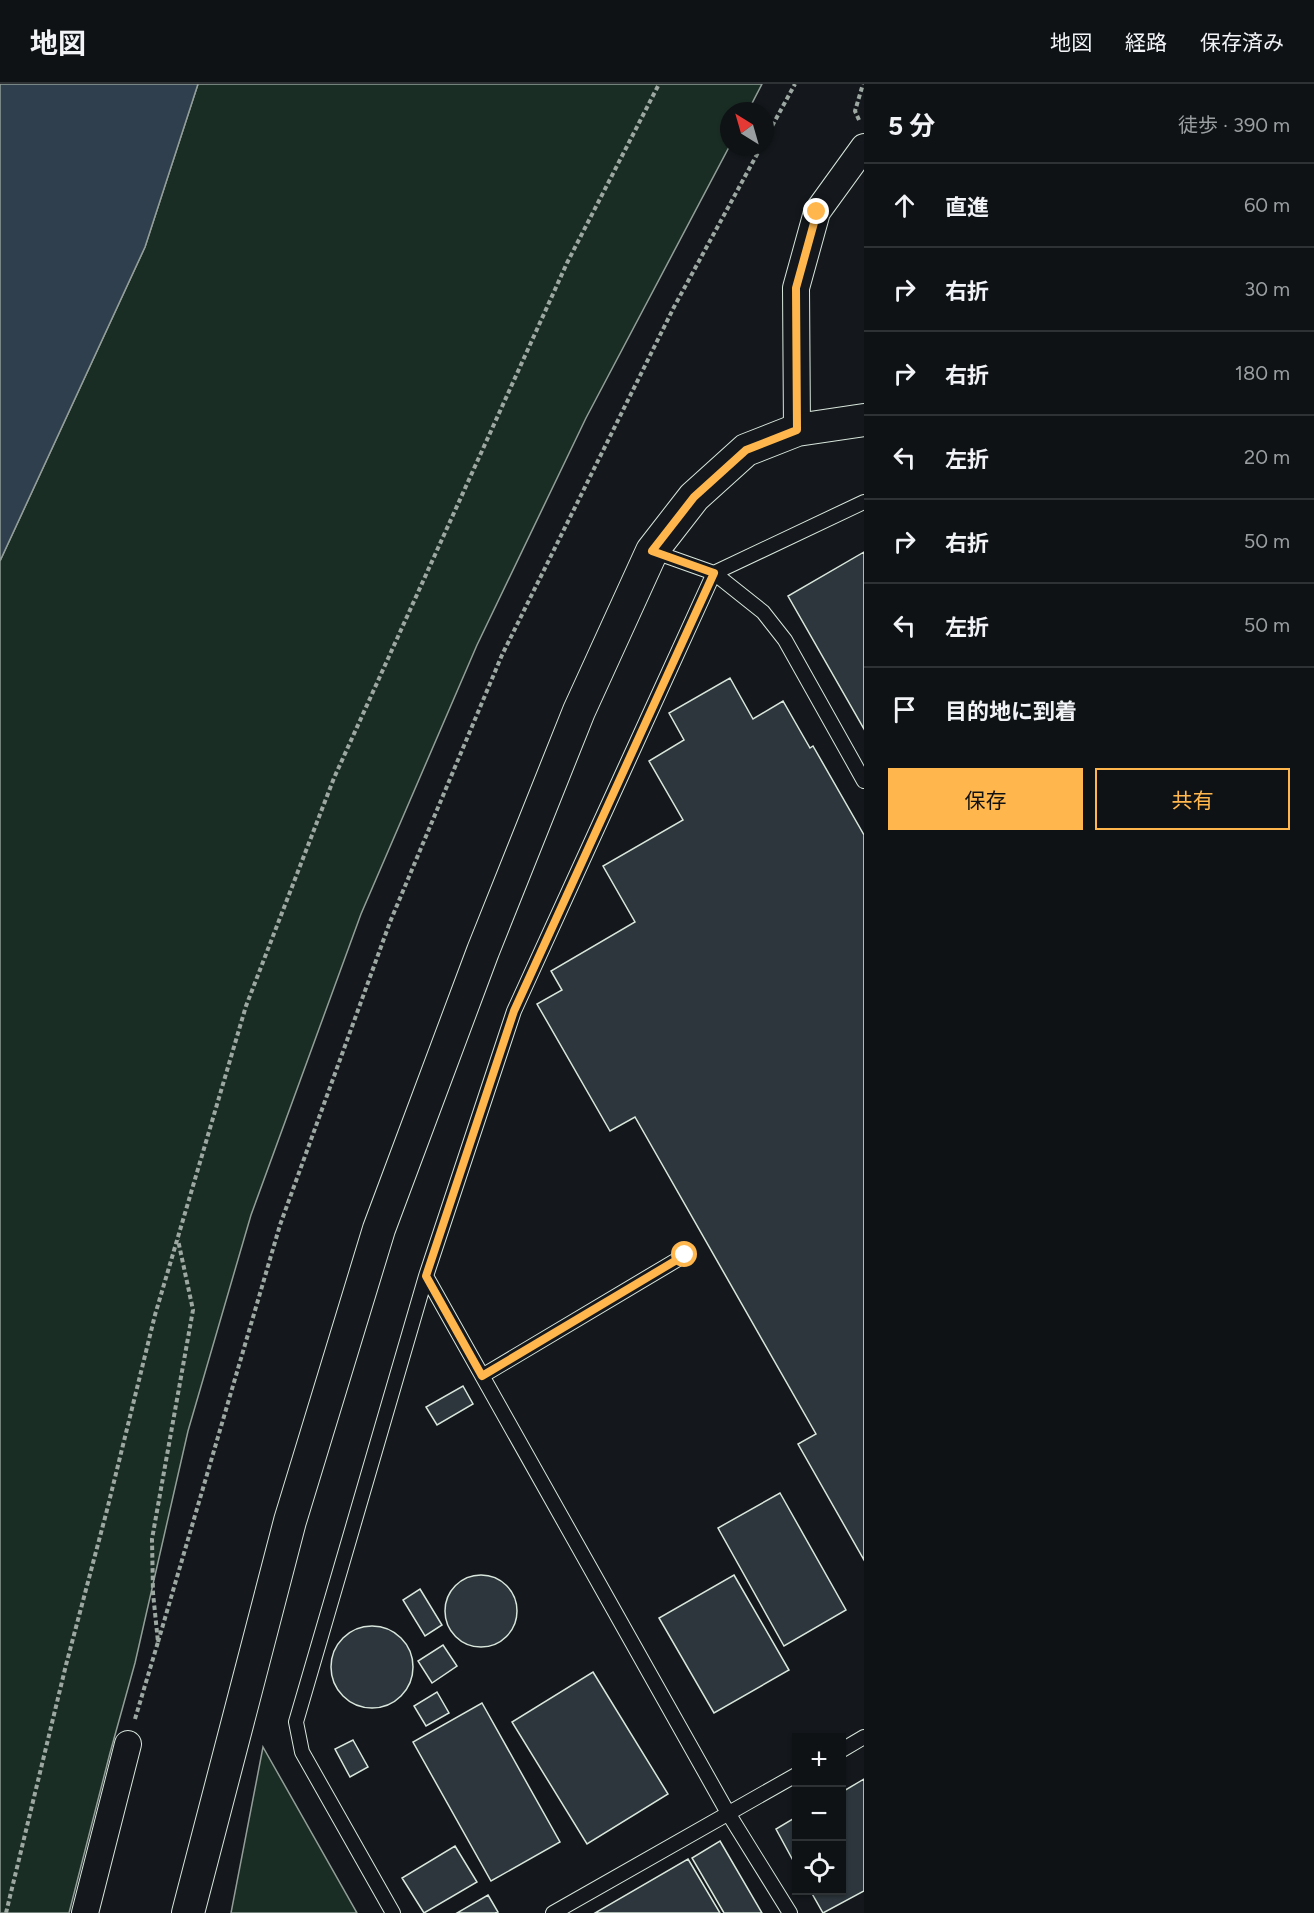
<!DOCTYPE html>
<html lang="ja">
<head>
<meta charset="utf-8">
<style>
	body { margin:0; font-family:Figtree,"Noto Sans JP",sans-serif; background:#1d2022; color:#f1f3f6 }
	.controls { position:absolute; right:18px; bottom:18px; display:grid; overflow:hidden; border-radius:0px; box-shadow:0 2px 4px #0004 }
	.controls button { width:54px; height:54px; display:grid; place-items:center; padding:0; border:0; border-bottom:2px solid #2f3234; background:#0f1215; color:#f1f3f6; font:30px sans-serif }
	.compass { position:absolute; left:720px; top:18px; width:54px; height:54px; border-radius:50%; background:#0f1215; box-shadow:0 2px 4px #0004; rotate:323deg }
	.stop { position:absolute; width:18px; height:18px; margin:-14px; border:4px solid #ffb74d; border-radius:50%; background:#fff }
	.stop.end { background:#ffb74d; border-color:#fff; box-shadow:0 2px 6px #0008 }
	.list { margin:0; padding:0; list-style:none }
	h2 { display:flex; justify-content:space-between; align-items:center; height:78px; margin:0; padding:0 24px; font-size:26px }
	h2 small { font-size:20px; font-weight:400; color:#9b9ea0 }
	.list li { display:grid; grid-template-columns:39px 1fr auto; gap:18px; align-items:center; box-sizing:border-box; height:84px; padding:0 24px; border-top:2px solid #2f3234 }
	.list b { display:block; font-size:22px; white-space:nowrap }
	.list em { font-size:20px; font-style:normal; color:#9b9ea0 }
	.actions { display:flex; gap:12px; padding:18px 24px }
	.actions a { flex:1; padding:14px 0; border:2px solid #ffb74d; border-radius:0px; text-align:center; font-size:21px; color:#ffb74d }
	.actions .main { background:#ffb74d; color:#111 }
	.icon { flex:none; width:33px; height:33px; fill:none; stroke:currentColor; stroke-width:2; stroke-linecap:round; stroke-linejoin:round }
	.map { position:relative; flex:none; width:864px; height:1829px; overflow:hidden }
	header { display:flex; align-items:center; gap:36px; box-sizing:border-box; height:84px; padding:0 30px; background:#0f1215; border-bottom:2px solid #2f3234 }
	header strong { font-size:28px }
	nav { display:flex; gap:33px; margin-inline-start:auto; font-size:21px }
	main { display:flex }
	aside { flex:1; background:#0f1215 }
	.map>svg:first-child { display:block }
</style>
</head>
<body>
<header>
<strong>地図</strong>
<nav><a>地図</a><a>経路</a><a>保存済み</a></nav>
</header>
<main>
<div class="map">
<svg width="864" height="1829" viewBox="0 0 864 1829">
	<rect width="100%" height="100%" fill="#14181c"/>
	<path fill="#1a2d24" stroke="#939e99" stroke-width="1.5" d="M198 0H762L748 27H729V63L586 334 477 561 361 830 251 1131 188 1347 135 1579 110 1669 69 1829H0V477L145 163Z
		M263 1663 357 1829H231Z"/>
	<path fill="#2f3f4d" stroke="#939e99" stroke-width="1.5" d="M0 0H198L145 163 0 477Z"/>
	<path fill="#2c363c" stroke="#d8e6dc" stroke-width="1.5" d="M864 468V645L788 512Z
		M730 594 753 635 783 617 810 664 813 662 864 751V1476L798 1360 816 1350 635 1033 610 1047 537 920 562 906 551 887 635 838 603 782 683 736 649 677 684 656 669 629Z
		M463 1302 473 1320 437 1341 426 1323Z
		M780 1409 846 1526 784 1562 718 1444Z
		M734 1491 789 1586 714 1629 659 1534Z
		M445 1527a36 36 0 1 1 72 0a36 36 0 1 1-72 0Z
		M420 1505 442 1541 425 1552 403 1516Z
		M331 1583a41 41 0 1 1 82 0a41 41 0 1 1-82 0Z
		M443 1561 457 1582 432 1599 418 1577Z
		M593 1588 668 1710 587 1760 512 1638Z
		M437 1608 449 1629 426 1642 414 1622Z
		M482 1619 560 1758 491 1797 413 1658Z
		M353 1656 368 1683 350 1693 335 1665Z
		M864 1695V1807L823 1829 810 1806H842V1708Z
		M796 1733V1782L776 1745Z
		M720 1757 762 1829H724L692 1774Z
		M455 1762 477 1798 424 1829 402 1794Z
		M688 1775 720 1829H595Z
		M488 1811 498 1828 495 1829H457Z"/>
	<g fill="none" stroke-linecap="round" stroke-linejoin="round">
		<defs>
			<path id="service" d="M652 467 714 489 763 528 785 556 864 697
				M426 1192 728 1729 790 1829
				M482 1292 685 1171
				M842 1666 864 1653
				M393 1829 302 1668 296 1638 426 1192 514 927 714 489 864 418
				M553 1829 796 1691"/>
			<path id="minor" d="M797 346 796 204 817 128 864 63
				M85 1829 128 1660"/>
			<path id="tertiary" d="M188 1829 290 1437 379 1145 483 867 579 627 652 467 694 413 746 366 797 346 864 336"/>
		</defs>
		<use href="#service" stroke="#d8e6dc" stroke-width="16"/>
		<use href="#minor" stroke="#d8e6dc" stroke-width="28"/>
		<use href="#tertiary" stroke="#d8e6dc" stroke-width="34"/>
		<path stroke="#9da8a2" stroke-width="4" stroke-dasharray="4.5 3" stroke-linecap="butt" d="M859 36 855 27 863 0
			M765 55 795 0
			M158 1558 280 1141 390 838 502 571 674 223 761 63
			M135 1635 158 1558 153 1509 152 1455 193 1226 178 1156
			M6 1829 66 1581 107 1426 155 1231 246 922 334 694 567 179 659 0"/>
		<use href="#service" stroke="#14181c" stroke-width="14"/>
		<use href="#minor" stroke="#14181c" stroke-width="26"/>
		<use href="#tertiary" stroke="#14181c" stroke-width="32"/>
	</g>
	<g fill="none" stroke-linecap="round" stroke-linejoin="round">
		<path stroke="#ffb74d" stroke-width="8" d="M685 1171 482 1292 426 1192 514 927 714 489 652 467 694 413 746 366 797 346 796 204 817 128"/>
	</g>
</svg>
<div class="controls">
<button>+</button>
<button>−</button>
<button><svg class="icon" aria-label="locate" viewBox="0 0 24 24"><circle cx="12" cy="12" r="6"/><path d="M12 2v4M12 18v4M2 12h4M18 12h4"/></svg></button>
</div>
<svg class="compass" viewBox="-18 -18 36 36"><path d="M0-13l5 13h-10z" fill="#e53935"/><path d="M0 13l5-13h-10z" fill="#9b9ea0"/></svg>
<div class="stop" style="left:685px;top:1171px"></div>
<div class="stop end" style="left:817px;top:128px"></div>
</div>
<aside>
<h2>5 分<small>徒歩 · 390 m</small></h2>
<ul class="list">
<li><svg class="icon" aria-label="ahead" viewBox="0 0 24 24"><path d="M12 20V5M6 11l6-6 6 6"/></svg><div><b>直進</b></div><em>60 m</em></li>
<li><svg class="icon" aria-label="right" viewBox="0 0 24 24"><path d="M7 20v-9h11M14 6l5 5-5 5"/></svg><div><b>右折</b></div><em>30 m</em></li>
<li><svg class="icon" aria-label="right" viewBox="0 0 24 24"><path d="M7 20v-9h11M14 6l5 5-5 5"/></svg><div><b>右折</b></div><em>180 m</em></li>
<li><svg class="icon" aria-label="left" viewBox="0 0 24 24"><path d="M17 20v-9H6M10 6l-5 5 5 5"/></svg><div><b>左折</b></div><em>20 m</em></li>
<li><svg class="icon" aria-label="right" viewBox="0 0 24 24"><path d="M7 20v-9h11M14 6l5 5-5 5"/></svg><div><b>右折</b></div><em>50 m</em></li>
<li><svg class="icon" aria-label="left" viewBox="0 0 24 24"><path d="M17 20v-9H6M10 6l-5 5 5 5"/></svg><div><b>左折</b></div><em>50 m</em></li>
<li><svg class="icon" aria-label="arrive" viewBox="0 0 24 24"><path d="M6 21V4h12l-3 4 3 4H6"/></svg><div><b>目的地に到着</b></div></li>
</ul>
<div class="actions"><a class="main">保存</a><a>共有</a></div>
</aside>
</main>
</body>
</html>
